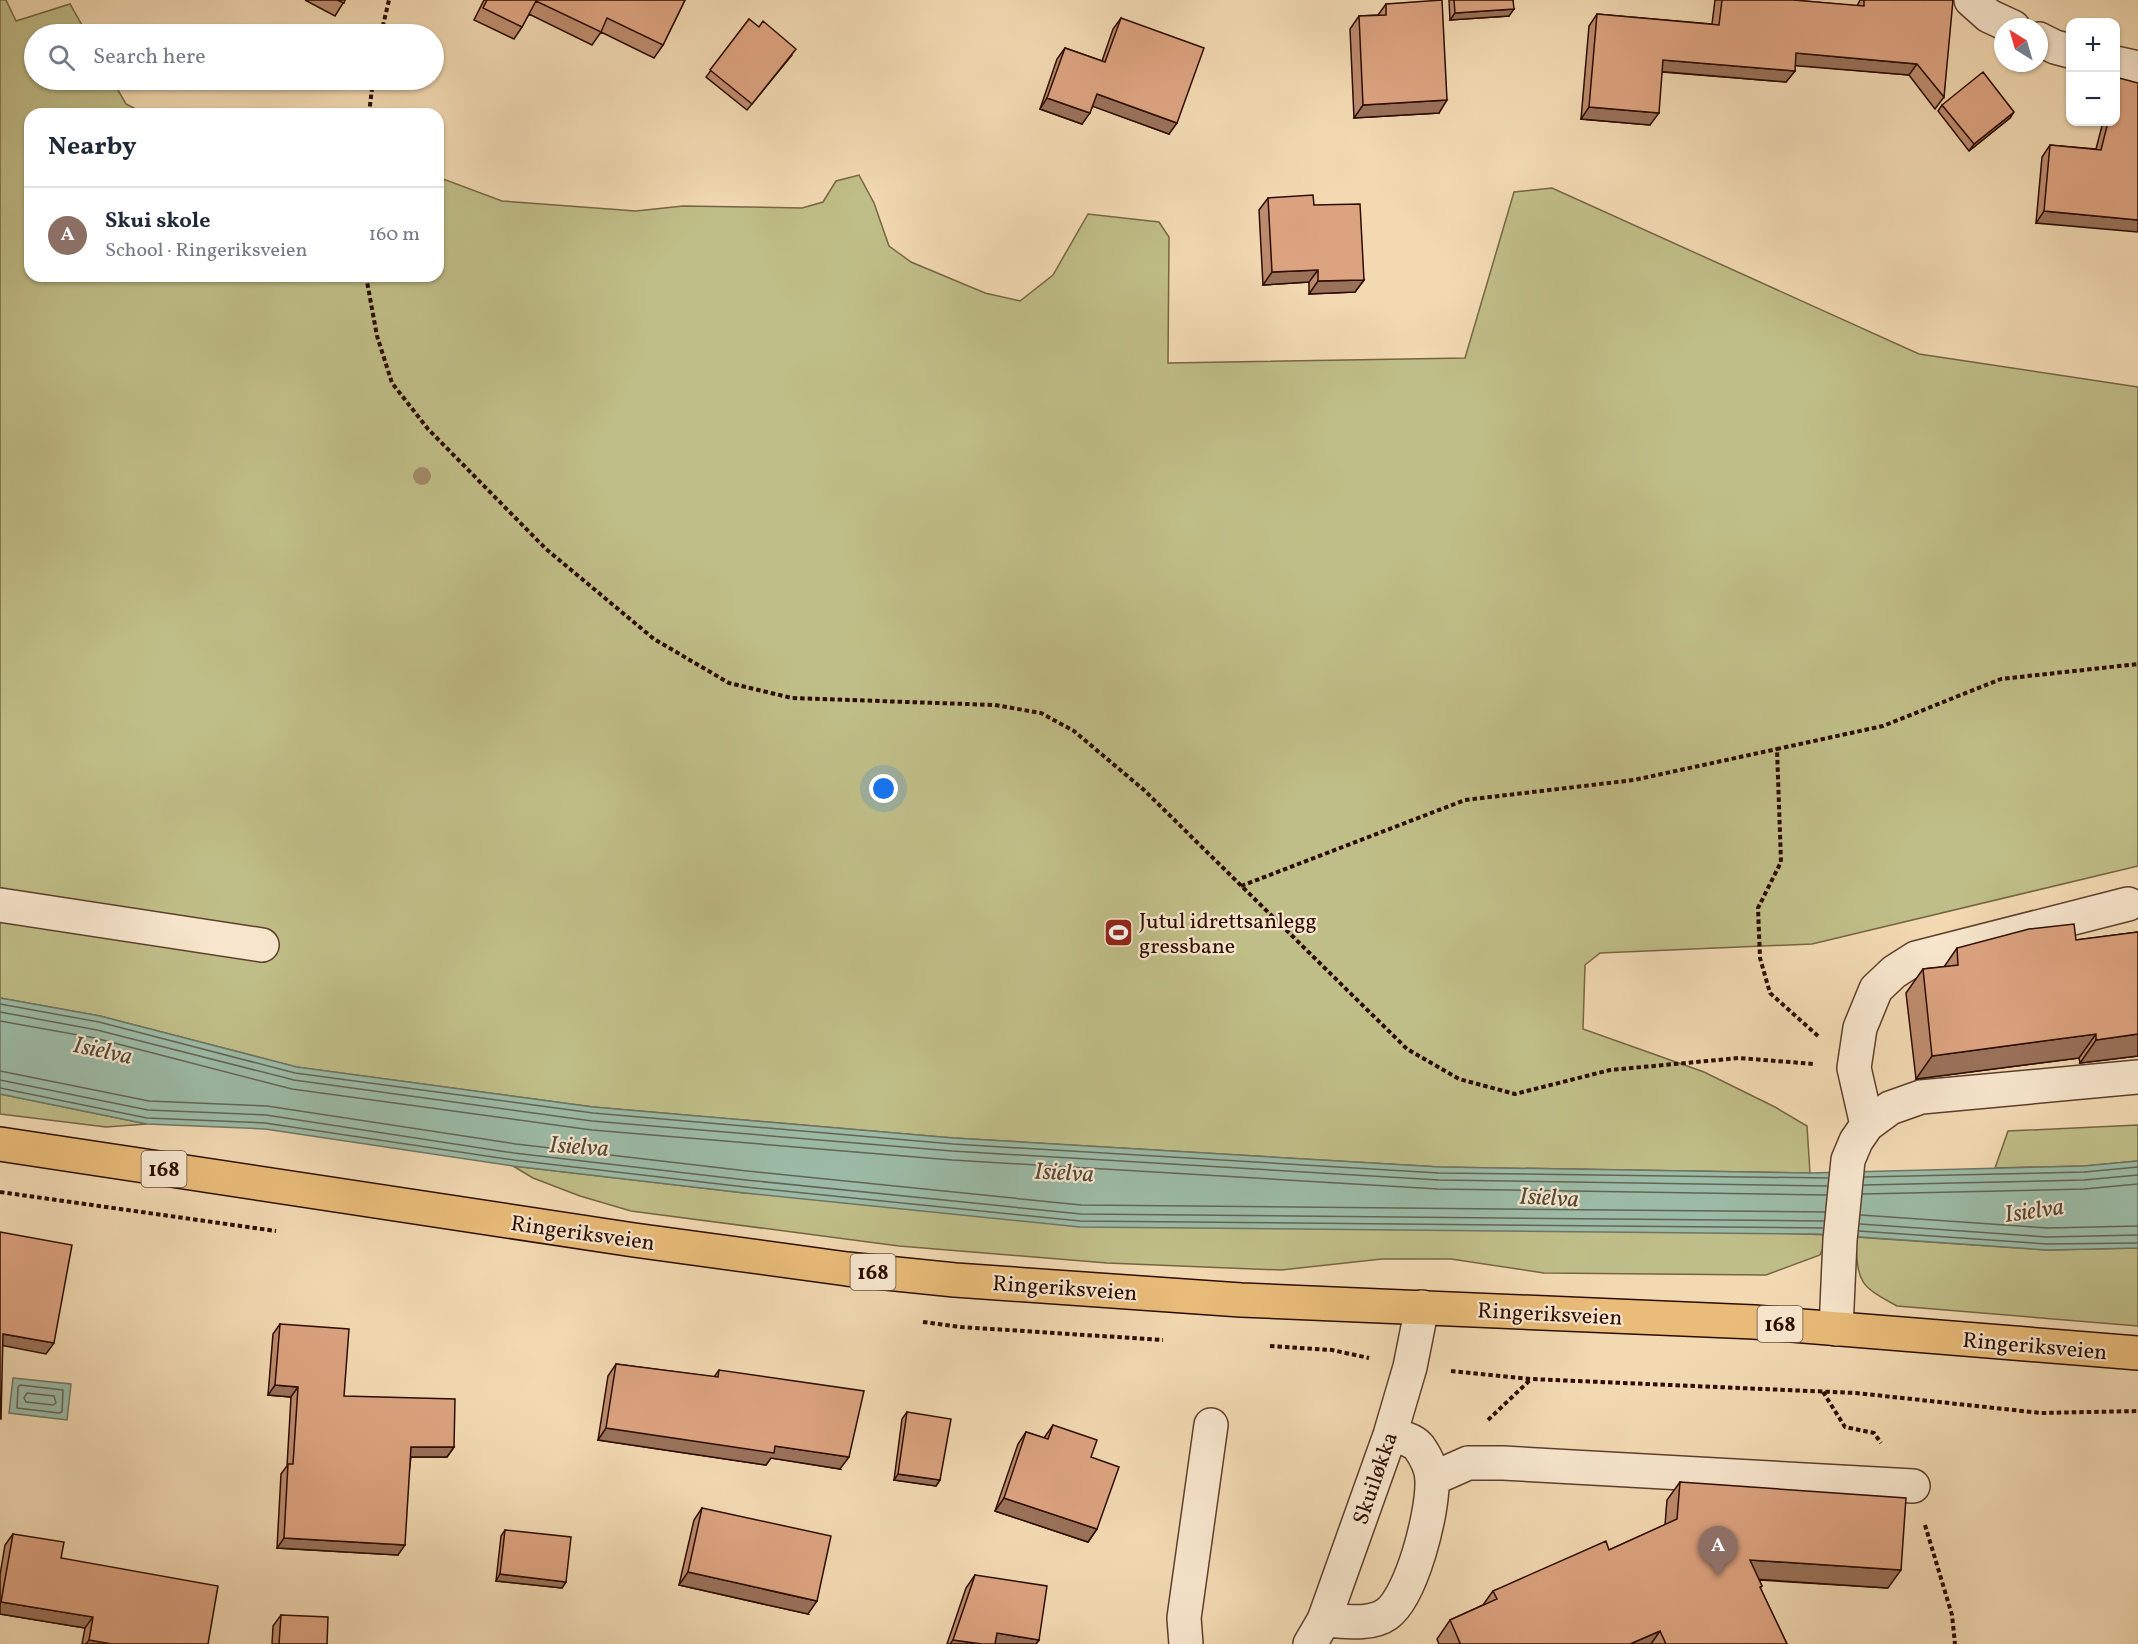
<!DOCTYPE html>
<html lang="en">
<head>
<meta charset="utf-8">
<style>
	body { margin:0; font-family:Vollkorn,serif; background:#f2f2f3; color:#1f2937 }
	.controls { position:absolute; right:18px; top:18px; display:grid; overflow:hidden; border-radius:12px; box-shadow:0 2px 4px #0004 }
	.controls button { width:54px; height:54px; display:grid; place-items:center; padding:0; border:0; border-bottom:2px solid #e0e1e3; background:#fff; color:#1f2937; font:30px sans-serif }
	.compass { position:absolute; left:1994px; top:18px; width:54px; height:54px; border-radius:50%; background:#fff; box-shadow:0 2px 4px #0004; rotate:323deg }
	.you { position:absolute; left:884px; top:789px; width:21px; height:21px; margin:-15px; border:4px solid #fff; border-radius:50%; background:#1a73e8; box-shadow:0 0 0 9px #1a73e833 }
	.badge { display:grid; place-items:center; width:39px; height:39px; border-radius:50%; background:#db2777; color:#fff; font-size:20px; font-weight:700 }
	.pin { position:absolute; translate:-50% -50px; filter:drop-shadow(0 2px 3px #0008) }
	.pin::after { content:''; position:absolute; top:32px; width:21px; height:18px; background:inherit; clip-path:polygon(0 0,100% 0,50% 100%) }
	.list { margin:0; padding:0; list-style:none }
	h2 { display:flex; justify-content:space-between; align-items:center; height:78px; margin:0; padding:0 24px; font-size:26px }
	h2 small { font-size:20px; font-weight:400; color:#747a83 }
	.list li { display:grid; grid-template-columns:39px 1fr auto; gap:18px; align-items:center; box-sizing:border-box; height:96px; padding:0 24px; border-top:2px solid #e0e1e3 }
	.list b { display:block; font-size:22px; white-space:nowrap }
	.list p { margin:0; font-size:20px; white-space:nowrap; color:#747a83 }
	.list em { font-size:20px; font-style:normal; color:#747a83 }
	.icon { flex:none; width:33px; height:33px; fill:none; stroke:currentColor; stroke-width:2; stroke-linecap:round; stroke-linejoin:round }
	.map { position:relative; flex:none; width:2138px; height:1644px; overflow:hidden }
	.search { position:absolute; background:#fff; box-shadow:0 2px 4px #0004; left:24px; top:24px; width:420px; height:66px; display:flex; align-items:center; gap:15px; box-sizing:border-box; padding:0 21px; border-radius:33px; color:#747a83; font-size:22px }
	.panel { position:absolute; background:#fff; box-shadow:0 2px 4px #0004; left:24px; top:108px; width:420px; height:174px; border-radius:18px }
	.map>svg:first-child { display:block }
</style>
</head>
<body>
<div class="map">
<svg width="2138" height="1644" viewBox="0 0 2138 1644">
	<rect width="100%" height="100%" fill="#f2d9b2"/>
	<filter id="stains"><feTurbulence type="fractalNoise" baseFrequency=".00333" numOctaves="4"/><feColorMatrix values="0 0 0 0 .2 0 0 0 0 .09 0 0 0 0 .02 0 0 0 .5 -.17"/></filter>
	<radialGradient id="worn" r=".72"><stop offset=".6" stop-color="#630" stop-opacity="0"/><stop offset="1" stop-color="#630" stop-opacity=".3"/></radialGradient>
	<path fill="#c0be88" stroke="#766544" stroke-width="1.5" d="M0 0H6L16 21 70 4 87 34H34V80H112L126 104 145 114H30V276H438V177L502 201 636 211 683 206 802 208 823 202 836 181 859 175 874 203 889 246 911 262 985 293 1020 301 1053 275 1088 214 1159 222 1169 237 1168 363 1465 358 1514 192 1552 188 1919 354 2138 387V866L1812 944 1600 953 1585 965 1583 1029 1704 1072 1775 1107 1807 1126 1810 1173 1440 1167 953 1138 593 1107 296 1067 100 1016 0 998Z
		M0 1094 147 1124 106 1127 0 1114Z
		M2138 1125V1161L2084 1166 1995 1168 2008 1131Z
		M513 1166 745 1193 1829 1235 1820 1255 1766 1275 1544 1273 1451 1259H1382L1281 1270 1107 1263 899 1246 631 1211 580 1196 533 1178Z
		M1855 1237 2047 1250 2138 1248V1326L1897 1306C1856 1284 1859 1282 1855 1237Z"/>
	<path fill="#9cbba7" stroke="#6f7564" stroke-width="1.5" d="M0 998 100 1016 297 1067 593 1107 953 1138 1440 1167 1810 1173 2084 1166 2138 1161V1248L2047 1250 1817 1234 1080 1227 745 1193 513 1166 265 1129 147 1124 0 1094Z
		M13 1378 71 1384 67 1420 9 1413Z"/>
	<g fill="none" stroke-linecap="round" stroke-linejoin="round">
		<path stroke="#646454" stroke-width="1.5" d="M0 1004 99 1022 295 1073 593 1113 953 1144 1439 1173 1828 1178
			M0 1012 97 1030 294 1080 592 1121 952 1151 1439 1180 1827 1186
			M0 1021 95 1038 292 1089 592 1130 952 1160 1438 1189 1826 1195
			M0 1071 149 1101 267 1106 516 1144 747 1171 1081 1205 1825 1212
			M0 1080 148 1110 266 1115 514 1153 746 1180 1081 1214 1824 1221
			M0 1088 147 1118 265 1123 514 1160 745 1187 1080 1221 1823 1228
			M1864 1177 2084 1172 2138 1167
			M1864 1185 2084 1180 2138 1175
			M1863 1194 2084 1189 2138 1184
			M1861 1215 2048 1228 2138 1226
			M1860 1224 2047 1237 2138 1235
			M1859 1231 2047 1244 2138 1243
			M20 1385 63 1390 62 1412 59 1413 17 1408 18 1387Z
			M27 1393 54 1396 56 1403 53 1405 26 1402 24 1398Z"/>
		<defs>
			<path id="minor" d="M1971 0 1989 16 2013 27
				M2039 39 2055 47 2070 51
				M2116 63 2138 68
				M0 905 262 945
				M1867 1125 1854 1068 1860 1028 1876 989 1894 972 1916 958 2128 904
				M1836 1329 1840 1240 1848 1160 1856 1141 1867 1125 1890 1108 1921 1097 2138 1077
				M1432 1479 1468 1463H1503L1913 1486
				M1324 1620C1344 1621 1370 1626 1387 1614 1412 1596 1433 1512 1432 1481 1432 1470 1426 1457 1419 1447 1412 1439 1400 1437 1390 1435
				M1186 1644 1184 1618 1211 1425
				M1310 1644 1324 1620 1390 1435 1410 1367 1422 1307"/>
			<path id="major" d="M0 1144 634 1240 847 1269 955 1280 1241 1300 1754 1322 2138 1353"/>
		</defs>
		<use href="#minor" stroke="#5e3f2c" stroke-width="36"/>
		<use href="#major" stroke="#2c0c00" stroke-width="36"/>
		<path stroke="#2c0c00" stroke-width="4" stroke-dasharray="4.5 3" stroke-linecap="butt" d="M381 34 389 0
			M369 114 373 80
			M366 276 377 336 392 383 428 429 546 549 654 639 729 683 792 698 995 705 1041 713 1074 731 1144 790 1407 1049 1459 1079 1515 1094 1610 1070 1739 1058 1814 1064
			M1241 886 1465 800 1634 780 1777 749
			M1818 1036 1770 993 1760 958 1758 908 1781 862 1777 749 1883 726 2001 679 2138 664
			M0 1192 276 1231
			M923 1322 961 1327 1163 1340
			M1270 1346 1332 1350 1369 1358
			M1451 1371 1531 1379 1856 1393 2041 1413 2138 1411
			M1823 1392 1845 1427 1874 1433 1881 1443
			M1488 1420 1530 1380
			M1925 1525 1952 1615 1955 1644"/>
		<use href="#minor" stroke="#f7e6cd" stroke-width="33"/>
		<use href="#major" stroke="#e9bc79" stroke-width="33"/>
	</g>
	<circle fill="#a28a6a" cx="422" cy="476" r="9"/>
	<path fill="#bd8c6e" stroke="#2c0c00" stroke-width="1.5" d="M305 0H345L335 16Z
		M484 0H685L663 45 654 58 601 32 592 45 529 14 522 27 514 39 474 20Z
		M1449 0H1513L1509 16 1450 20Z
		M1715 0H1793L1857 6 1860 0H1949L1944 97 1935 109 1909 75 1795 65V71L1786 82 1662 72 1650 125 1581 119 1589 26 1597 14 1712 24Z
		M1386 4 1439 113 1354 118 1350 29 1359 16 1378 15Z
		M1121 18 1169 134 1093 106 1082 124 1040 109 1057 59 1065 48 1102 61 1113 29Z
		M749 19 792 55 747 110 706 77Z
		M2119 78 2137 153 2036 223 2042 157 2050 145 2096 149 2103 122H2115V83Z
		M1942 105 2010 118 1969 151 1938 111Z
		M1268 198 1314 205 1364 280 1355 292 1309 294V282L1263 285 1259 210Z
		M2138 932V1056L2080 1063 2079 1058 1916 1079 1906 993 1923 969 1944 967 1957 948 2076 940Z
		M280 1324 344 1396 454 1447 447 1457H411L398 1555 277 1548 281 1474 287 1466 291 1397 268 1395 273 1334Z
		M616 1364 714 1377 719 1370 840 1469 771 1458 766 1465 598 1440 608 1376Z
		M907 1412 940 1480 936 1486 894 1480 902 1419Z
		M1053 1425 1091 1457 1097 1529 1088 1542 995 1511 1018 1444 1026 1432 1044 1438Z
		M1680 1482 1888 1588 1759 1580 1762 1586 1760 1588 1787 1644H1439L1437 1639 1450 1620 1483 1605 1493 1591 1609 1550 1665 1525 1667 1500Z
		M702 1508 808 1614 679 1585 694 1520Z
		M505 1530 566 1582 562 1588 496 1581 501 1536Z
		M13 1534 61 1558 208 1644H82L85 1628 0 1614V1575L5 1545Z
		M975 1575 1039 1640 1036 1644H947L966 1588Z
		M281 1615 327 1644H272L273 1626Z"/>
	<path fill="#9a725a" stroke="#2c0c00" stroke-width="1.5" d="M1514 9 1509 16 1450 20 1455 13Z
		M1796 53 1917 64 1909 75 1788 65Z
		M1663 60 1795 71 1786 82 1655 71Z
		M1097 94 1177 123 1169 134 1089 105Z
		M1047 98 1090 113 1082 124 1040 109Z
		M1447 100 1439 113 1354 118 1363 105Z
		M1589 107 1659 113 1650 125 1581 119Z
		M2014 112 2010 118 1969 151 1974 144Z
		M2044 211 2138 220V232L2036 223Z
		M1318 270 1309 282 1263 285 1272 272Z
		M1364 280 1355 292 1309 294 1318 281Z
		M2096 1034 2079 1058 1916 1079 1932 1056Z
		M2138 1034V1056L2080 1063 2096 1040Z
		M3 1334 54 1343 46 1354 0 1345Z
		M275 1385 298 1387 291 1397 268 1395Z
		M606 1428 775 1446 849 1457 840 1469 771 1458 766 1465 598 1440Z
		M411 1447H454L447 1457H404Z
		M898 1474 940 1480 936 1486 894 1480Z
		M1004 1498 1097 1529 1088 1542 995 1511Z
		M284 1538 405 1545 398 1555 277 1548Z
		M1750 1560 1901 1570 1888 1588 1738 1578Z
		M688 1572 817 1601 808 1614 679 1585Z
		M500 1574 566 1582 562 1588 496 1581Z
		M1 1602 93 1617 85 1628 0 1614V1604Z
		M1660 1631 1651 1644H1630Z
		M997 1633 1039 1640 1036 1644H989Z
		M89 1640 112 1644H86Z
		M953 1640 982 1644H950Z"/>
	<path fill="#dca380" stroke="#2c0c00" stroke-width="1.5" d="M337 0H345L344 3Z
		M487 0H685L663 45 607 18 601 32 536 1 522 27 483 8Z
		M1442 0 1447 100 1363 105 1359 16 1386 15V4Z
		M1454 0H1513L1514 9 1455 13Z
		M1722 0H1793L1864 6V0H1953L1944 97 1917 64 1796 53 1795 71 1663 60 1659 113 1589 107 1597 14 1719 25Z
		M1121 18 1204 48 1177 123 1097 94 1090 113 1047 98 1065 48 1105 62Z
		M749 19 759 27 763 21 796 49 752 104 710 70Z
		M1983 72 2014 112 1974 144 1942 105Z
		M2119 78 2138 83V220L2044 211 2050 145 2101 150 2108 122H2115V91Z
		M1313 195 1314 205 1360 204 1364 280 1318 281V270L1272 272 1268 198Z
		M2074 924 2076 940 2138 932V1034L2096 1040V1034L1932 1056 1923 969 1958 965 1957 948 2029 929Z
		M0 1232 72 1245 54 1343 3 1334 1 1419H0Z
		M280 1324 349 1329 344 1396 455 1399 454 1447H411L405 1545 284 1538 288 1464H293L298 1387 275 1385Z
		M616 1364 718 1377 719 1370 864 1391 849 1457 775 1446 774 1453 606 1428Z
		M907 1412 951 1419 940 1480 898 1474Z
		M1053 1425 1097 1440 1091 1457 1119 1467 1097 1529 1004 1498 1026 1432 1048 1439Z
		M1680 1482 1906 1498 1901 1570 1750 1560 1762 1586 1760 1587 1787 1644H1666L1660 1631 1630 1644H1458L1460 1643 1450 1620 1497 1599 1493 1591 1606 1541 1609 1550 1677 1519Z
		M702 1508 831 1536 817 1601 688 1572Z
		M505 1530 571 1537 566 1582 500 1574Z
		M13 1534 64 1542 61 1558 218 1586 208 1644H112L89 1640 93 1617 1 1602Z
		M975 1575 1047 1586 1039 1640 997 1633 995 1644H982L953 1640Z
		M281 1615 328 1617 327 1644H279Z"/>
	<defs>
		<symbol id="stadium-square" viewBox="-11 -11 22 22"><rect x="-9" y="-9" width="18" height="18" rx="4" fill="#8f2418" stroke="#f7e6cd"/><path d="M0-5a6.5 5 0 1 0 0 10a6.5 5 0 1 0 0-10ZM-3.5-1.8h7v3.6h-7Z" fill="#fff"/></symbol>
	</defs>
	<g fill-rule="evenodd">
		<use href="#stadium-square" x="1102" y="916" width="33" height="33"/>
	</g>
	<g text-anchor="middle" stroke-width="4.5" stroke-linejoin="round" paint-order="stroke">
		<g fill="#f7e6cd" stroke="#694d3e" stroke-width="1.5">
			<rect x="141.5" y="1151" width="45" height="36" rx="4.5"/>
			<rect x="850.5" y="1254" width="45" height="36" rx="4.5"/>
			<rect x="1757.5" y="1306" width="45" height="36" rx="4.5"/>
		</g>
		<g font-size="21" font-weight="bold" fill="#2c0c00">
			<text x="164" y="1176">168</text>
			<text x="873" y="1279">168</text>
			<text x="1780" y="1331">168</text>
		</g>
		<g font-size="22" fill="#2c0c00" stroke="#f7e6cd" text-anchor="start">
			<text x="1139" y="928">Jutul idrettsanlegg<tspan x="1139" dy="25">gressbane</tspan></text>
		</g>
		<g font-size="22" fill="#2c0c00" stroke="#f7e6cd">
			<text transform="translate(583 1232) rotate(8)" y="8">Ringeriksveien</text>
			<text transform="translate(1065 1287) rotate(4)" y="8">Ringeriksveien</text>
			<text transform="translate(1550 1313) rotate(3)" y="8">Ringeriksveien</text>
			<text transform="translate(2035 1345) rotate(5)" y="8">Ringeriksveien</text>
			<text transform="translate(1374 1478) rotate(-71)" y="8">Skuiløkka</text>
		</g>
		<g font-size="24" font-style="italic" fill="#53493a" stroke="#f7e6cd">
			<text transform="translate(103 1050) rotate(12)" y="8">Isielva</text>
			<text transform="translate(579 1146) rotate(4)" y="8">Isielva</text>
			<text transform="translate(1064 1172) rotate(3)" y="8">Isielva</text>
			<text transform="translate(1549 1197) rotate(3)" y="8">Isielva</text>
			<text transform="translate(2034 1210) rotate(-8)" y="8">Isielva</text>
		</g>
	</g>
	<rect width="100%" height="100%" filter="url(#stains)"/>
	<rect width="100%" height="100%" fill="url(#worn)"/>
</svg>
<div class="controls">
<button>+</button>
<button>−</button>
</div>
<svg class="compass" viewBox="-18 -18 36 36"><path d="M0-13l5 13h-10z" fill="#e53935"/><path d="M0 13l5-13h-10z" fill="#747a83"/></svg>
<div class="you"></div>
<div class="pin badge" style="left:1718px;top:1576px;background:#8d6e63">A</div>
<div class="search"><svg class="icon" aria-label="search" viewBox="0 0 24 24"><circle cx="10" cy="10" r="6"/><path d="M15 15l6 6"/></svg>Search here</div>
<section class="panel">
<h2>Nearby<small></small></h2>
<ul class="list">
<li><span class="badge" style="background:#8d6e63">A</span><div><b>Skui skole</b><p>School · Ringeriksveien</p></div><em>160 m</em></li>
</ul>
</section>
</div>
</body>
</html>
